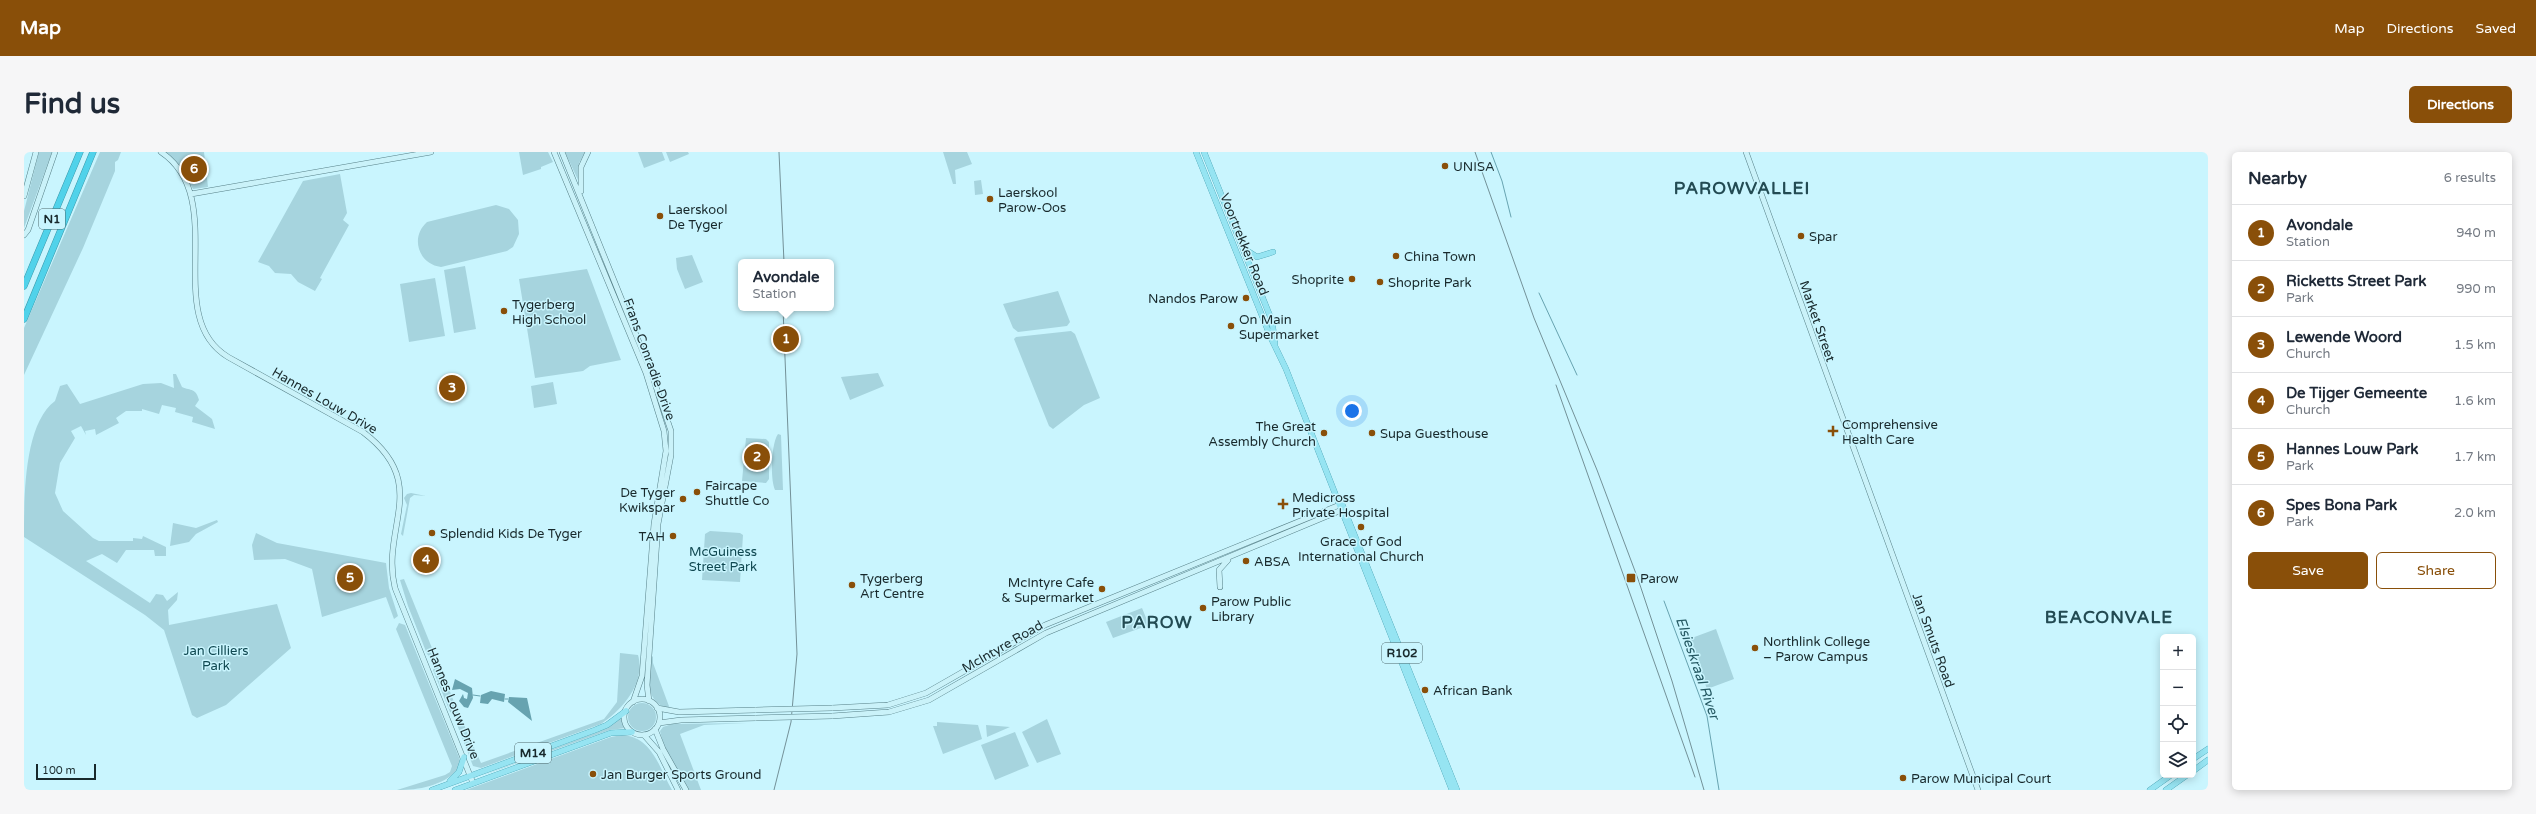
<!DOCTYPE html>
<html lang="en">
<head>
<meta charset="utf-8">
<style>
	body { margin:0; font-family:"Varela Round",sans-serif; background:#f6f6f7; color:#1f2937 }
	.controls { position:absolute; right:12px; bottom:12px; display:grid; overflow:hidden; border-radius:6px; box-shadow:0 2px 10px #0003 }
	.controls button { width:36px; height:36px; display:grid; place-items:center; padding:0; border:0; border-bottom:1px solid #e0e1e3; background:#fff; color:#1f2937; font:20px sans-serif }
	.scale { position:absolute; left:12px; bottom:10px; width:60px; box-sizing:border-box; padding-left:4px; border:2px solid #18292c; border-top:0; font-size:11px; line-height:14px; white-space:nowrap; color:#18292c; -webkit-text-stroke:3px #c9f5fe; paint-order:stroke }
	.you { position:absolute; left:1328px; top:259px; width:14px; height:14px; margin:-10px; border:3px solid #fff; border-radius:50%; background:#1a73e8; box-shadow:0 0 0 6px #1a73e833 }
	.badge { display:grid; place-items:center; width:26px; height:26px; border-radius:50%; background:#894f09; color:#fff; font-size:13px; font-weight:700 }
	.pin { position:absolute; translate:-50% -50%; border:2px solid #fff; box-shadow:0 1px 4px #0006 }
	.popup { position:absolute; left:714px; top:107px; width:96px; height:52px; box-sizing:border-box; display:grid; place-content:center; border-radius:6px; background:#fff; filter:drop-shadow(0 1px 3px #0005); font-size:13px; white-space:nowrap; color:#747a83 }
	.popup b { font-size:15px; color:#1f2937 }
	.popup::after { content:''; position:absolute; left:50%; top:100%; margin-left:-8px; border:8px solid transparent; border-top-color:#fff }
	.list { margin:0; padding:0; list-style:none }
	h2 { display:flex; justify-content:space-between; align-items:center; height:52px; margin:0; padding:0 16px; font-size:17px }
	h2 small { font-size:13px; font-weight:400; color:#747a83 }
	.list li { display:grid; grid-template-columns:26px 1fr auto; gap:12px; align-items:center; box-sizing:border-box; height:56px; padding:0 16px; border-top:1px solid #e0e1e3 }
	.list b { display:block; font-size:15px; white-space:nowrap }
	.list p { margin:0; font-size:13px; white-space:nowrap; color:#747a83 }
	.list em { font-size:13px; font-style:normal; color:#747a83 }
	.actions { display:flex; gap:8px; padding:12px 16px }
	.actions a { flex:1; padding:9px 0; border:1px solid #894f09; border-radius:6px; text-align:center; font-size:14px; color:#894f09 }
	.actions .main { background:#894f09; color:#fff }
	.icon { flex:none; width:22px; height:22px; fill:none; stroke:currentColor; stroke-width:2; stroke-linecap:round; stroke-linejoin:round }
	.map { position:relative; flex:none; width:2184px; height:638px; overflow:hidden; border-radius:6px }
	header { display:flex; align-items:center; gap:24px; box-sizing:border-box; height:56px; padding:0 20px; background:#894f09; color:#fff }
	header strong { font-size:19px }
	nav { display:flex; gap:22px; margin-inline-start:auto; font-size:14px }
	.intro { display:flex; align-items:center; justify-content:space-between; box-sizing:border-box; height:96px; padding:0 24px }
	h1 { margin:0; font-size:28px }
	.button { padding:10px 18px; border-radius:6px; background:#894f09; color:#fff; font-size:14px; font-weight:700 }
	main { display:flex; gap:24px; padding:0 24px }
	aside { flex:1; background:#fff; border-radius:6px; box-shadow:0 2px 10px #0003 }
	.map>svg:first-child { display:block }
</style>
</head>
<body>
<header>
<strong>Map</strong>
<nav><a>Map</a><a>Directions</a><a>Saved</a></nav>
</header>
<div class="intro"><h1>Find us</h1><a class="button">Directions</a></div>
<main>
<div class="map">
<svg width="2184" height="638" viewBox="0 0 2184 638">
	<rect width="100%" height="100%" fill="#c9f5fe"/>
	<path fill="#a6d4de" d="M15 0H28L0 76V59Z
		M76 0H97L94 8 91 10V19L59 96 0 223V176Z
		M141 0H180L184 35 169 37 156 15Z
		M495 0H524L529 10 517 15V17L499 23Z
		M541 0H561L555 11 554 28Z
		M614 0H638L641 8 620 16Z
		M642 0H664L665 2 646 10Z
		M919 0H943L948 12 931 18 932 32H929Z
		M316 22 323 61 319 68 325 73 296 126 298 127 291 139 274 130 267 122 251 121 245 114 234 110 279 29Z
		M957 28 959 42 951 43 950 29Z
		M472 53 485 57 494 68 495 82 489 95 483 99 417 115C394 112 386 85 403 70Z
		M668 103 679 130 661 137 653 117 652 106Z
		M441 114 452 177 430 181 420 118Z
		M563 117 597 208 566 214 559 219 511 226 495 127Z
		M411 126 421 184 385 190 376 132Z
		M1034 139 1046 170 1043 174 994 180 989 176 979 152Z
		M1047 179 1051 182 1076 246 1060 253 1029 277 1025 274 990 187 992 185Z
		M854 221 860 234 826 248 817 225Z
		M149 222H152L158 235C167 239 172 236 175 248L171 254 188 267 191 277 168 270 169 265 151 260 152 256 138 253 135 262 118 257V259H102L92 266 95 271 72 283 71 277 61 279 62 283 57 274 47 279 51 286 36 311 31 341 39 359 69 386 75 389H109V386L118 387 119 384 142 395V404H131L130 398H102L93 411 78 402 62 409 126 451 132 442 139 443 143 449 154 440 153 448 144 458 145 473 253 452 267 496 202 553 173 566 168 563 140 478 121 463 0 385C0 344 0 272 31 249L36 234 43 232 56 252 119 232 137 231 150 236Z
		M529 230 533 252 510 256 507 234Z
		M754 282 757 283 759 338H751C746 327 747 292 754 282Z
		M722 286 742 287 745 290V327L742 331 718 329Z
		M387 341 402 344 390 343 386 346 379 384 377 382 383 353 380 346 383 342Z
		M193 368 194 370 172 382 165 390 146 394 149 371 172 376Z
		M686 379 716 381 719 383 716 430 678 428 681 382Z
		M232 381 253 391 362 411 365 436 374 464 370 467 362 445 298 465 288 417 261 407 230 408 228 393Z
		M380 427 410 501 411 504 406 505 403 502 384 454 376 428Z
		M1118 456 1125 473 1089 486 1082 470Z
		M375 471 381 473 436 608 434 618C417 634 396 638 373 638L421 623 426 620 428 614 372 477Z
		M1692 477 1710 527 1683 537 1665 487Z
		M596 501 614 503C622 531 598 558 577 572L457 616 449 614 432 570 438 568 457 611 580 567 593 550Z
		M629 504V511L646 557C620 550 625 528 627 506Z
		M413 512 416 514 434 560 431 562 426 560 409 518Z
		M604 565a14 14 0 1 1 28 0a14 14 0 1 1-28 0Z
		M598 565 601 576 586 578 457 624 574 580Z
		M1023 567 1037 602 1013 611 998 580Z
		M913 570 954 573 958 587 919 602 909 574H913Z
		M723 571 680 573 656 582 677 638H665L640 595 636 579 639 575 648 572Z
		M962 573 986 575 963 585Z
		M991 580 1005 614 971 628 957 593Z
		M598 583C629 585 635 616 648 638H442L587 585Z"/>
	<path fill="#67a3b0" d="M431 527 448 536 449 546 444 556 440 555 435 549 439 542 440 546 443 547 444 541 436 537 428 538Z
		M467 539 481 542 480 550 468 547 464 552 456 551 457 543Z
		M485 545 503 546 508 569 484 550Z"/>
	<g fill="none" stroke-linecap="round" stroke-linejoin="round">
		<path stroke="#67a3b0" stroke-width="1" d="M1467 0 1478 29 1487 65
			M1515 141 1553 223
			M1640 449 1683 564 1695 638
			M449 543 456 544
			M481 547H484"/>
		<defs>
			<path id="secondary" d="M137 0C207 47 136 164 204 205L339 280C408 332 356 375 371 436L449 631
				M530 0 622 221 640 279 642 299 630 372 618 524 609 550
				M538 0 627 220 647 279V303L634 372 623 533 625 549
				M1722 0 1954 638
				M557 39V15L564 0
				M167 42 407 0
				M0 44 12 0
				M0 83 4 78 31 0
				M1196 435 1195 418 1204 408
				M600 565a18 18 0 1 1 36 0a18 18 0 1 1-36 0Z
				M633 556 655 560 732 558
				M808 556 864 553 902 541 1021 473 1318 352
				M808 564 865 560 905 548 1022 481 1320 357
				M635 571 657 568 732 566
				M631 577 639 597 662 638
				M620 583 635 600 654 638"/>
			<path id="primary" d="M1172 0 1247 186 1262 217 1428 638
				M1180 0 1248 169 1251 191
				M1219 96 1233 105 1249 100
				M1314 348 1318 352 1433 638
				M2169 607 2184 597
				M2169 619 2184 608
				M426 629 435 620 440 605
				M408 638 571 578 583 573 602 559
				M431 638 587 581 608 580
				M2126 638 2147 623
				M2142 638 2163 623"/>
			<path id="highway" d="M0 134 56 0
				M0 167 69 0"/>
		</defs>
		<use href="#secondary" stroke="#578088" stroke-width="6"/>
		<use href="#primary" stroke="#3c97a8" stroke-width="6"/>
		<use href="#highway" stroke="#3c97a8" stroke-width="7"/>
		<use href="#secondary" stroke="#caf2f9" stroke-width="5"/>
		<use href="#primary" stroke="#96e4f2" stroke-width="5.5"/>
		<use href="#highway" stroke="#50d2ea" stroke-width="6"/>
		<path stroke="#739198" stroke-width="1" d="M755 0 760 110
			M1451 0 1510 166 1573 318 1614 427 1648 529 1680 638
			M1532 233 1671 625
			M750 638 767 570 773 502 759 156"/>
		<defs>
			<path id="secondary-bridge" d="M732 558 808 556
				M732 566 808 564"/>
		</defs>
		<use href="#secondary-bridge" stroke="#578088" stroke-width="6" stroke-linecap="butt"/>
		<use href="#secondary-bridge" stroke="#caf2f9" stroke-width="5"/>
	</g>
	<g fill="#894f09" stroke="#c9f5fe" stroke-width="1.5">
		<circle cx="1421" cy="14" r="4"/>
		<circle cx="966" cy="47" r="4"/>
		<circle cx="636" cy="64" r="4"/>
		<circle cx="1777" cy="84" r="4"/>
		<circle cx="1372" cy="104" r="4"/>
		<circle cx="1328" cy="127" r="4"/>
		<circle cx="1356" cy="130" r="4"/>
		<circle cx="1222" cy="146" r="4"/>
		<circle cx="480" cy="159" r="4"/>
		<circle cx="1207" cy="174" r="4"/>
		<path d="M1807 273h4v4h4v4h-4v4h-4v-4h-4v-4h4z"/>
		<circle cx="1300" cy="281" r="4"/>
		<circle cx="1348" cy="281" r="4"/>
		<circle cx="673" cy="340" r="4"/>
		<circle cx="659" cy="347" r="4"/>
		<path d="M1257 346h4v4h4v4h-4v4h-4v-4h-4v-4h4z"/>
		<circle cx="1337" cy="375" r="4"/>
		<circle cx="408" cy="381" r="4"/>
		<circle cx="649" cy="384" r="4"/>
		<circle cx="1222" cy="409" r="4"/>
		<rect x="1602" y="421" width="10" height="10" rx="2"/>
		<circle cx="828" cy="433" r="4"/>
		<circle cx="1078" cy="437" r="4"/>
		<circle cx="1179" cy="456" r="4"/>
		<circle cx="1731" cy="496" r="4"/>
		<circle cx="1401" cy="538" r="4"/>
		<circle cx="569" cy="622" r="4"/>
		<circle cx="1879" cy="626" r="4"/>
	</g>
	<g text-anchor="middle" stroke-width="3" stroke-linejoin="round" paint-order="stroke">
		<g fill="#c9f5fe" stroke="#4d666b" stroke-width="1">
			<rect x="15" y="57" width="26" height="20" rx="3"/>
			<rect x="1358" y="491" width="40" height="20" rx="3"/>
			<rect x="491" y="591" width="36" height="20" rx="3"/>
		</g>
		<g font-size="12" font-weight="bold" fill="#18292c">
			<text x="28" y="71">N1</text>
			<text x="1378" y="505">R102</text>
			<text x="509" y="605">M14</text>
		</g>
		<g font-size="13" fill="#18292c" stroke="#c9f5fe" text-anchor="start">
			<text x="1429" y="19">UNISA</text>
			<text x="974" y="45">Laerskool<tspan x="974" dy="15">Parow-Oos</tspan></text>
			<text x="644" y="62">Laerskool<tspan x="644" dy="15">De Tyger</tspan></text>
			<text x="1785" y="89">Spar</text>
			<text x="1380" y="109">China Town</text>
			<text x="1320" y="132" text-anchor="end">Shoprite</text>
			<text x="1364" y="135">Shoprite Park</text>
			<text x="1214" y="151" text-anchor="end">Nandos Parow</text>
			<text x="488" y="157">Tygerberg<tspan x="488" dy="15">High School</tspan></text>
			<text x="1215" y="172">On Main<tspan x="1215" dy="15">Supermarket</tspan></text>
			<text x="1818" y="277">Comprehensive<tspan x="1818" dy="15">Health Care</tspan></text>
			<text x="1292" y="279" text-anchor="end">The Great<tspan x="1292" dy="15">Assembly Church</tspan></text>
			<text x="1356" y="286">Supa Guesthouse</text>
			<text x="681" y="338">Faircape<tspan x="681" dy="15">Shuttle Co</tspan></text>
			<text x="651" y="345" text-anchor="end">De Tyger<tspan x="651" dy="15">Kwikspar</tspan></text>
			<text x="1268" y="350">Medicross<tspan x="1268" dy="15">Private Hospital</tspan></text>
			<text x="416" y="386">Splendid Kids De Tyger</text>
			<text x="641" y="389" text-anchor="end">TAH</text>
			<text x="1337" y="394" text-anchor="middle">Grace of God<tspan x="1337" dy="15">International Church</tspan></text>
			<text x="1230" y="414">ABSA</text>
			<text x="836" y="431">Tygerberg<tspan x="836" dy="15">Art Centre</tspan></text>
			<text x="1616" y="431">Parow</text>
			<text x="1070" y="435" text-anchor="end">McIntyre Cafe<tspan x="1070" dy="15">&amp; Supermarket</tspan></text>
			<text x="1187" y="454">Parow Public<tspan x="1187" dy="15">Library</tspan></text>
			<text x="1739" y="494">Northlink College<tspan x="1739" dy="15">– Parow Campus</tspan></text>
			<text x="1409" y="543">African Bank</text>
			<text x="577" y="627">Jan Burger Sports Ground</text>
			<text x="1887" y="631">Parow Municipal Court</text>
		</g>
		<g font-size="13" fill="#18292c" stroke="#c9f5fe">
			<text transform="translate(1221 92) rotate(68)" y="5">Voortrekker Road</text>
			<text transform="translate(1794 169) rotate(71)" y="5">Market Street</text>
			<text transform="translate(626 207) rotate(70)" y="5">Frans Conradie Drive</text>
			<text transform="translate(301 248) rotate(30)" y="5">Hannes Louw Drive</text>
			<text transform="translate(1910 488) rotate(70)" y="5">Jan Smuts Road</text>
			<text transform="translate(978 494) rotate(-30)" y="5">McIntyre Road</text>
			<text transform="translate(430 551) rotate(68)" y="5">Hannes Louw Drive</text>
		</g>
		<g font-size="13" fill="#104851" stroke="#c9f5fe">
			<text x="699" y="404">McGuiness<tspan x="699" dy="15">Street Park</tspan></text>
			<text x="192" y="503">Jan Cilliers<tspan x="192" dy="15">Park</tspan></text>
		</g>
		<g font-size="14" font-style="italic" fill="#255963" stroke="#c9f5fe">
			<text transform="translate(1674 516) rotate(71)" y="5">Elsieskraal River</text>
		</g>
		<g font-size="17" font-weight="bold" letter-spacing="1" fill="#234b53" stroke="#c9f5fe">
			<text x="1718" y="42">PAROWVALLEI</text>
			<text x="2085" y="471">BEACONVALE</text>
			<text x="1133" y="476">PAROW</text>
		</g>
	</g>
</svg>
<div class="controls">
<button>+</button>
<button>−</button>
<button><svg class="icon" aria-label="locate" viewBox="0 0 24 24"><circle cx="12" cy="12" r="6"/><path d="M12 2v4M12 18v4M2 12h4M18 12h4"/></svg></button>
<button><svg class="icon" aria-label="layers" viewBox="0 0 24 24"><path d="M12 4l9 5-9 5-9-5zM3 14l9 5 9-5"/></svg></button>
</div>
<div class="scale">100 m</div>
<div class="you"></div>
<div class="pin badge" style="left:762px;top:187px">1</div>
<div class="popup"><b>Avondale</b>Station</div>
<div class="pin badge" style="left:733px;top:305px">2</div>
<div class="pin badge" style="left:428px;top:236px">3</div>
<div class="pin badge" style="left:402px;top:408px">4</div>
<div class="pin badge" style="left:326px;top:426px">5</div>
<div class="pin badge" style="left:170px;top:17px">6</div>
</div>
<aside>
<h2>Nearby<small>6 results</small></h2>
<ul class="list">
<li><span class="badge">1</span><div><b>Avondale</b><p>Station</p></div><em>940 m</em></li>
<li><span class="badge">2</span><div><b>Ricketts Street Park</b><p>Park</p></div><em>990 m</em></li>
<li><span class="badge">3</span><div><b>Lewende Woord</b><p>Church</p></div><em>1.5 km</em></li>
<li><span class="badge">4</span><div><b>De Tijger Gemeente</b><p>Church</p></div><em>1.6 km</em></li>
<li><span class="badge">5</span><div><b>Hannes Louw Park</b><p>Park</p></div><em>1.7 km</em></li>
<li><span class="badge">6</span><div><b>Spes Bona Park</b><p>Park</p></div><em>2.0 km</em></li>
</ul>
<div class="actions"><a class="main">Save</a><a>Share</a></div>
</aside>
</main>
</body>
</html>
